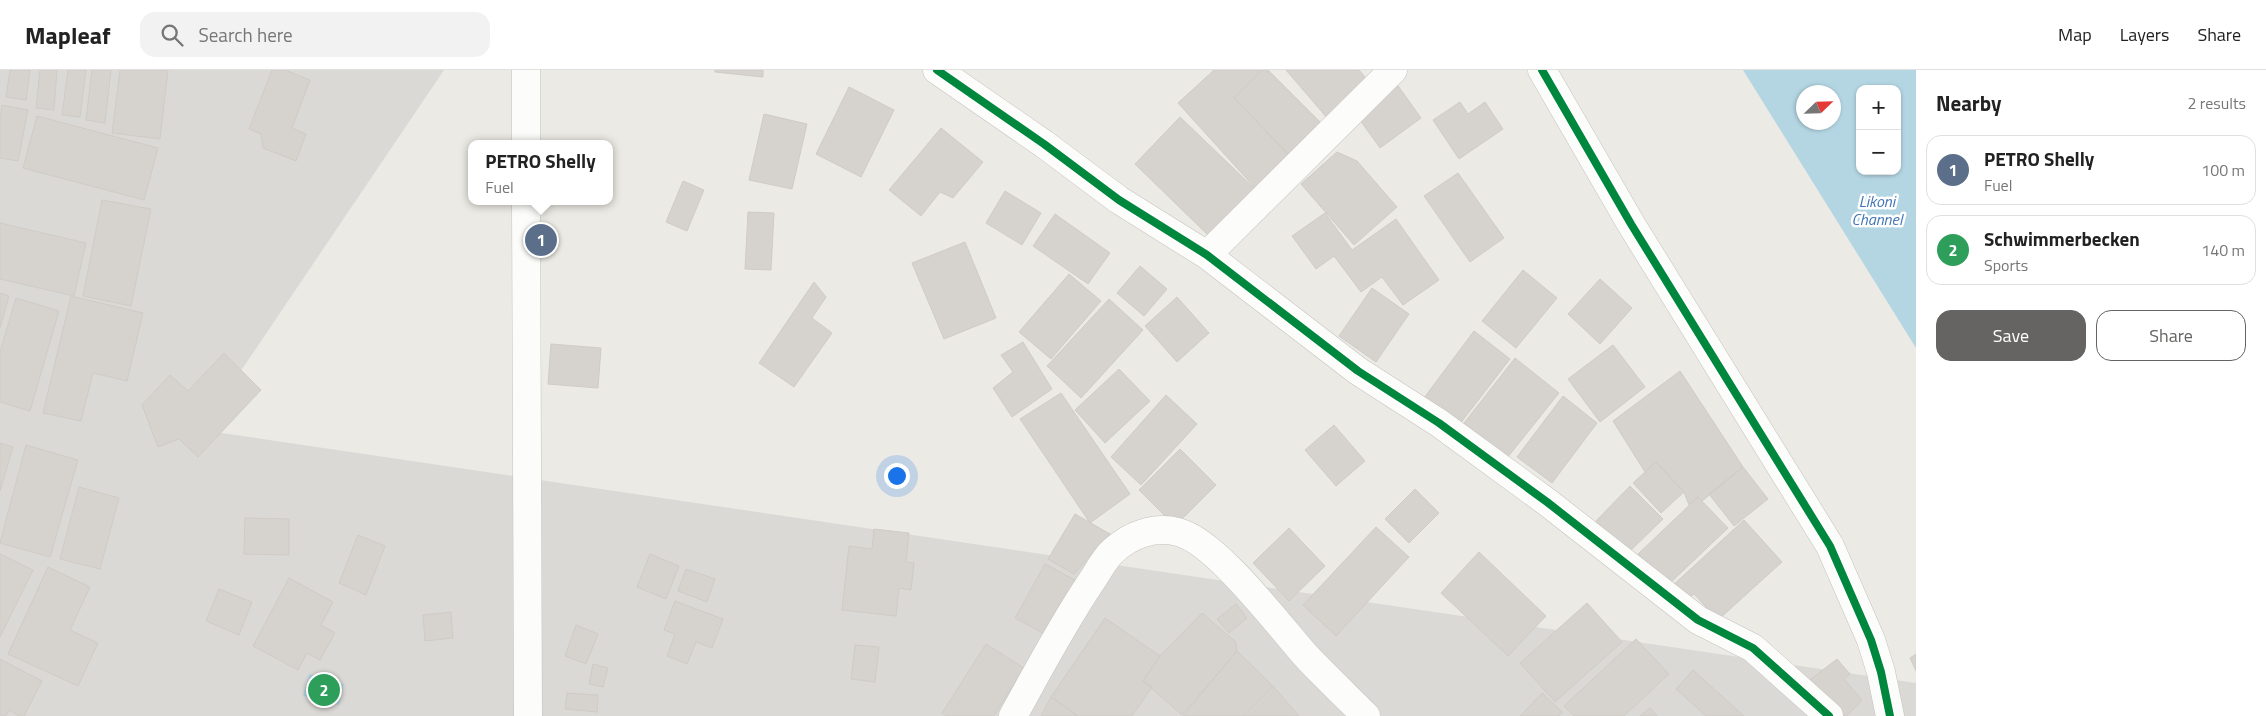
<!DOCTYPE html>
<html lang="en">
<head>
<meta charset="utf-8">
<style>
	body { margin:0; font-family:"Titillium Web",sans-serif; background:#f2f2f2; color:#222 }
	.controls { position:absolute; right:15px; top:15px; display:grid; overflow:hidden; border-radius:10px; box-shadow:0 1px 4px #0004 }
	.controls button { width:45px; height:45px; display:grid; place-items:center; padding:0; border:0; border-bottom:1px solid #e0e0e0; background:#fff; color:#222; font:25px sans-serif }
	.compass { position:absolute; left:1796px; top:15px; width:45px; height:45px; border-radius:50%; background:#fff; box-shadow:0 1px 4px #0004; rotate:67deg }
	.you { position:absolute; left:896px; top:405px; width:18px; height:18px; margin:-12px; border:4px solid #fff; border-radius:50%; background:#1a73e8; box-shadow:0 0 0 8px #1a73e833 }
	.badge { display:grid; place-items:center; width:32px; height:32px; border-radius:50%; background:#656462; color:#fff; font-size:16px; font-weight:700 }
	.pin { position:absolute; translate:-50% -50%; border:2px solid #fff; box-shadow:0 1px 5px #0006 }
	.popup { position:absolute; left:468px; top:70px; width:145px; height:65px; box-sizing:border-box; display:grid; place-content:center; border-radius:10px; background:#fff; filter:drop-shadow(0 1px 4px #0005); font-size:16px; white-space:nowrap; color:#767676 }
	.popup b { font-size:19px; color:#222 }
	.popup::after { content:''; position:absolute; left:50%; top:100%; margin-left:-10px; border:10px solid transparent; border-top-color:#fff }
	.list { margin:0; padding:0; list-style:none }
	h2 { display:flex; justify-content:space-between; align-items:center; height:65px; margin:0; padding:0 20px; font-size:21px }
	h2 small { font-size:16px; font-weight:400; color:#767676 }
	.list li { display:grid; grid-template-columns:32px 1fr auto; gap:15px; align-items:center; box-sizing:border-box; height:70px; margin:0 10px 10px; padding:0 10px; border:1px solid #e0e0e0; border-radius:15px }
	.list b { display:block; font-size:19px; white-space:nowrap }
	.list p { margin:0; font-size:16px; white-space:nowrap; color:#767676 }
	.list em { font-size:16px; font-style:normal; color:#767676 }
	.actions { display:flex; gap:10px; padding:15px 20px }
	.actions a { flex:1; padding:11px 0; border:1px solid #656462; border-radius:15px; text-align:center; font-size:18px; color:#656462 }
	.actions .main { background:#656462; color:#fff }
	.icon { flex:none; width:28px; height:28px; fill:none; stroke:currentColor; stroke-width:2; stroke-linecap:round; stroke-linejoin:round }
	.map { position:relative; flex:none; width:1916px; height:646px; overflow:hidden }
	header { display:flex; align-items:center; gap:30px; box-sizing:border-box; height:70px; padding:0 25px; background:#fff; border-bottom:1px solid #e0e0e0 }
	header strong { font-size:24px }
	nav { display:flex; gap:28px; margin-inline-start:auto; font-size:18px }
	.search { width:350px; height:45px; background:#f2f2f2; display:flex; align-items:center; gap:12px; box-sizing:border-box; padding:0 18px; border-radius:15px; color:#767676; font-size:19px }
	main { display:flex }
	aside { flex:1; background:#fff }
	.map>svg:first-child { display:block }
</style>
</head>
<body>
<header>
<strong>Mapleaf</strong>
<div class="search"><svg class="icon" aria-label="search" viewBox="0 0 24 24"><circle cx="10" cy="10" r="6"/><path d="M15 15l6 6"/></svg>Search here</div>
<nav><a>Map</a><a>Layers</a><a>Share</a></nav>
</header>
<main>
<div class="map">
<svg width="1916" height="646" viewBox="0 0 1916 646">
	<rect width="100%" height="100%" fill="#eceae4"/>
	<path fill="#dbd9d6" d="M0 0H444L201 360 1916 613V646H0Z"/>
	<path fill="#b4d6e3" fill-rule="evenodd" d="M1743 0H1916V278ZM1860 19H1897V101H1860ZM1804 22H1834V52H1804Z
		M309 604 344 614 339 635 303 626Z"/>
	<path fill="#d6d3cf" stroke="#cfcbc5" d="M10 0H30L26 30 6 27Z
		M40 0H57L54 40 36 38Z
		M68 0H86L80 47 62 45Z
		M92 0H111L105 53 86 50Z
		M120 0H168L160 69 112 63Z
		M272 0H285L310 10 292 58 306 64 296 91 263 78 261 64 249 59Z
		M715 0H763V7L715 2Z
		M1214 0H1262L1234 28 1290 86 1257 120 1178 33Z
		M1262 0H1268L1322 54 1290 86 1234 28Z
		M1286 0H1359L1370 13 1328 49Z
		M1396 13 1421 48 1380 78 1355 43Z
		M849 17 894 40 861 107 816 84Z
		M1460 32 1468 44 1485 32 1503 59 1459 89 1433 50Z
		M2 35 28 40 18 91 0 88V48Z
		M764 44 807 54 792 119 749 110Z
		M37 46 158 78 144 130 23 98Z
		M1180 47 1257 121 1211 168 1135 94Z
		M941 58 983 92 953 128 940 122 921 146 889 120Z
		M1337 82 1357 91 1397 137 1354 175 1301 114Z
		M1458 103 1504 168 1470 192 1424 126Z
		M683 111 704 120 687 161 666 152Z
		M1005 121 1041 143 1022 175 986 153Z
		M102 130 151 139 131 236 83 226Z
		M748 142 774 143 771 200 745 199Z
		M1325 143 1352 180 1396 149 1439 210 1403 235 1382 207 1361 222 1334 186 1316 199 1292 166Z
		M1055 144 1110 183 1088 214 1033 176Z
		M0 153 86 173 74 226 0 209Z
		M965 172 996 248 944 269 912 193Z
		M1140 196 1167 219 1144 246 1117 223Z
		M1523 200 1557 228 1516 278 1482 251Z
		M1069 204 1101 231 1051 289 1019 262Z
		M1600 209 1632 238 1600 274 1568 244Z
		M814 212 826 227 812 248 832 263 794 317 759 293Z
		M1372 218 1409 244 1376 292 1339 266Z
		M0 223 9 226 0 258Z
		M71 226 143 243 127 311 93 303 81 351 43 343Z
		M1177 227 1209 263 1177 292 1145 256Z
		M16 228 59 241 30 341 0 332V282Z
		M1109 229 1143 260 1081 328 1047 296Z
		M1474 261 1510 289 1459 355 1424 328Z
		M1023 272 1052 319 1012 347 993 318 1013 302 1001 285Z
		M551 274 601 278 598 318 548 314Z
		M1613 275 1645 317 1600 352 1568 309Z
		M224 283 261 320 198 387 179 369 158 377 142 335 170 305 188 321Z
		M1515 288 1559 323 1507 388 1464 353Z
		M1119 299 1150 331 1105 373 1075 340Z
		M1680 301 1743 397 1702 431 1698 427 1689 435 1684 422 1656 392 1645 402 1613 351Z
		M1061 323 1130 424 1090 453 1020 349Z
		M1166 325 1197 354 1141 415 1111 387Z
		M1563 326 1597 353 1552 413 1517 387Z
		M1334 355 1365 391 1336 416 1305 380Z
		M0 373 13 377 0 421Z
		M26 375 78 390 50 487 0 473Z
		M1180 379 1216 415 1175 456 1139 420Z
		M1656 392 1684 422 1661 443 1633 413Z
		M1743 397 1768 429 1734 456 1709 424Z
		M1630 416 1663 449 1628 483 1596 451Z
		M79 417 119 428 100 499 60 489Z
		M1415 419 1439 443 1409 473 1385 449Z
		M1698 427 1728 458 1668 515 1638 484Z
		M1075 444 1110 464 1074 504 1048 489Z
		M245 448 289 449V485L244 484Z
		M1744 450 1782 492 1718 550 1694 524 1684 532 1671 517Z
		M1376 457 1409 487 1336 566 1303 535Z
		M1289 458 1325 496 1289 531 1253 493Z
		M874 459 909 463 906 492 914 493 911 520 899 518 896 546 842 540 849 476 872 479Z
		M358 465 385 476 366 525 339 513Z
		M1479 482 1546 546 1508 586 1441 523Z
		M0 484 33 500 0 567Z
		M650 484 679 496 666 529 637 517Z
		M1045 494 1077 511 1048 566 1015 548Z
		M48 497 90 517 70 560 98 573 78 616 8 584Z
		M686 499 715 509 707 532 678 521Z
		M289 508 333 532 321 555 335 563 320 590 307 583 298 600 253 576Z
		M219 519 252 532 239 565 206 551Z
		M675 531 723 549 712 578 696 572 687 594 667 586 675 564 664 560Z
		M1587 533 1622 572 1555 632 1520 593Z
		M1236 534 1247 548 1229 563 1217 549Z
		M451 542 453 568 425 571 423 545Z
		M1202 543 1236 572 1237 581 1182 645 1143 611 1160 586Z
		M1105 548 1160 586 1143 611 1152 617 1132 646H1078L1051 627Z
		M576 555 598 564 586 594 565 586Z
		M1636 569 1669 604 1624 646H1574L1564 636Z
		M986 574 1024 598 994 646H946L942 643Z
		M855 575 879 577 875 612 851 609Z
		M1237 581 1273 616 1243 646H1183Z
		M1916 584V601L1910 588Z
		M0 589 42 611 24 646H19L9 640 6 646H0Z
		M1837 589 1850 604 1844 609 1862 630 1847 646H1822L1793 623Z
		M593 594 608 598 603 617 589 614Z
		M1693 600 1744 646H1706L1676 619Z
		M1273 616 1299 646H1243Z
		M567 623 598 625 597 642 565 639Z
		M1542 623 1562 642 1559 646H1520Z
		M1051 627 1078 646H1041Z
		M1650 638 1657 646H1640Z"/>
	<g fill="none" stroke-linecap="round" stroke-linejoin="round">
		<defs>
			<path id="minor" d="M937 0 1044 74 1119 130 1207 185 1358 301 1439 353 1547 432 1698 550 1753 578 1829 646
				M1542 0 1631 154 1830 476 1871 570 1881 602 1890 646
				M1207 185 1393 0
				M1013 646C1038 601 1062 555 1091 512 1098 502 1104 489 1113 481 1130 465 1154 456 1178 462 1216 471 1280 557 1307 587 1326 607 1346 626 1366 646"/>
			<path id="tertiary" d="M526 0V74
				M526 131 528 646"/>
		</defs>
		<use href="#minor" stroke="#c4c3c0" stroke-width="29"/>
		<use href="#tertiary" stroke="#c4c3c0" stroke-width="29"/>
		<use href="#minor" stroke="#fcfcfb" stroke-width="28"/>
		<use href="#tertiary" stroke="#fcfcfb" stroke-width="28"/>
		<defs>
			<path id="cycleway" d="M937 0 1044 74 1119 130 1207 185 1358 301 1439 353 1547 432 1698 550 1753 578 1829 646
				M1542 0 1631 154 1830 476 1871 570 1881 602 1890 646"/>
		</defs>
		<use href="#cycleway" stroke="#fff" stroke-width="11"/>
		<use href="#cycleway" stroke="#00873e" stroke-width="8"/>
	</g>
	<g text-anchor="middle" stroke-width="5" stroke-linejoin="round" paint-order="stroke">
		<g font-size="16" font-style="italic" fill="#4074b5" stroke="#fff">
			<text x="1877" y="137">Likoni<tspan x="1877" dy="18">Channel</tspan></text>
		</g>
	</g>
</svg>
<div class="controls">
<button>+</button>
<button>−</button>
</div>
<svg class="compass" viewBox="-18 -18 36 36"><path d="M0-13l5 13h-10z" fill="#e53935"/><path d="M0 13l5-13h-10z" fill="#767676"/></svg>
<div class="you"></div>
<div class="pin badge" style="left:541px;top:170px;background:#5c6f8a">1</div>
<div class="popup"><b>PETRO Shelly</b>Fuel</div>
<div class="pin badge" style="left:324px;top:620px;background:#2e9e5b">2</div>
</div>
<aside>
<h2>Nearby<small>2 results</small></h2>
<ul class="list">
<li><span class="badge" style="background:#5c6f8a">1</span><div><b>PETRO Shelly</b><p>Fuel</p></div><em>100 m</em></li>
<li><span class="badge" style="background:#2e9e5b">2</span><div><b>Schwimmerbecken</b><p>Sports</p></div><em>140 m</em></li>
</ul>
<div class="actions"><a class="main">Save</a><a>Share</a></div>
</aside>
</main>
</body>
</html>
